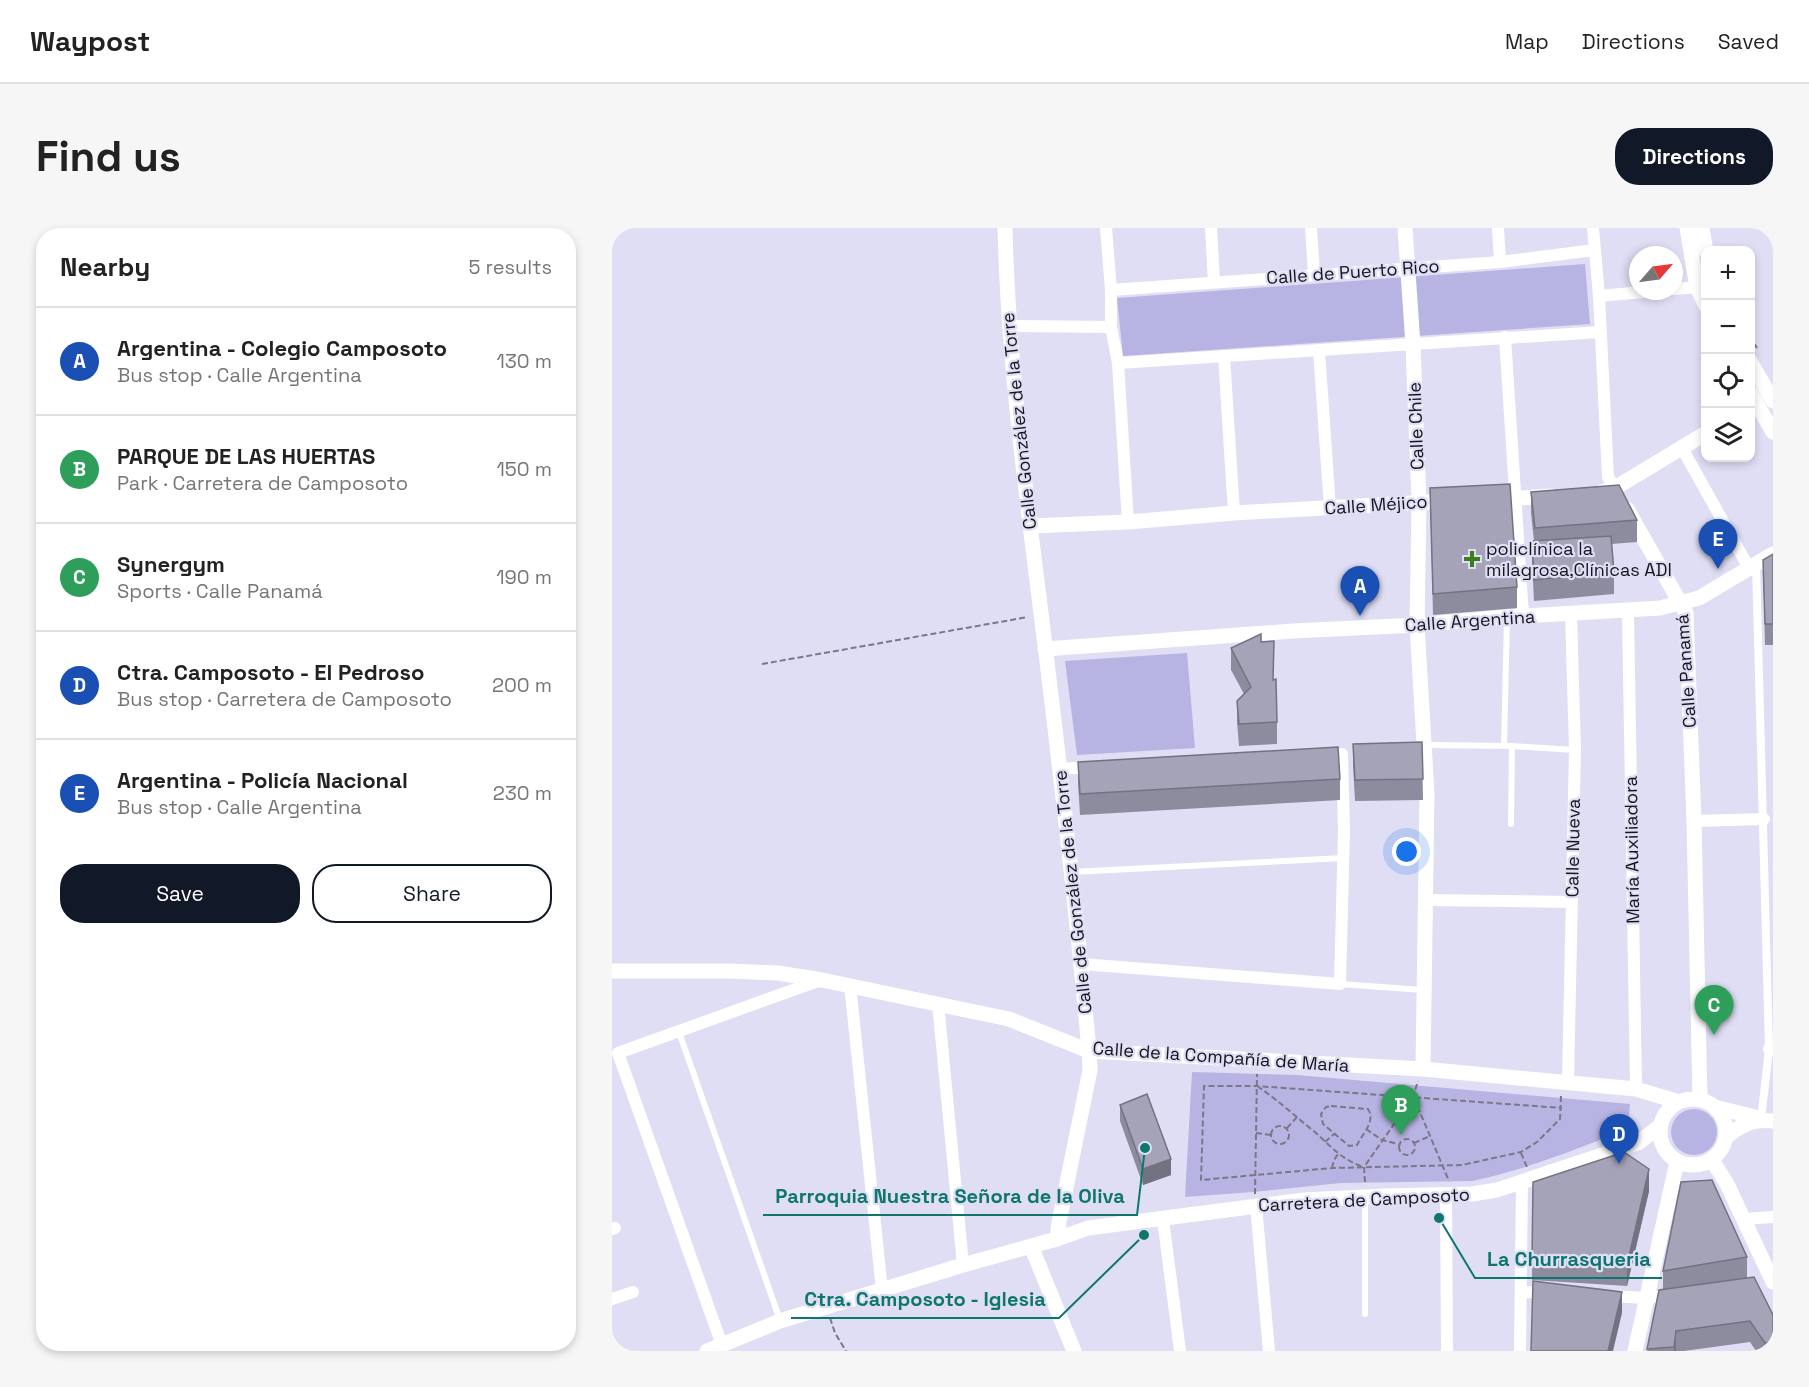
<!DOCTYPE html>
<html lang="en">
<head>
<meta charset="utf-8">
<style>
	body { margin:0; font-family:"Space Grotesk",sans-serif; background:#f6f6f6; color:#222 }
	.controls { position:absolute; right:18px; top:18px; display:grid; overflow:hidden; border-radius:12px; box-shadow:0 3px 9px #0003 }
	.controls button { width:54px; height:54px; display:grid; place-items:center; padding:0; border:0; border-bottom:2px solid #e0e0e0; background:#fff; color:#222; font:30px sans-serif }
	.compass { position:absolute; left:1017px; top:18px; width:54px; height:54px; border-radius:50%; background:#fff; box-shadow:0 3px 9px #0003; rotate:62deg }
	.you { position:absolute; left:795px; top:624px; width:21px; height:21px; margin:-15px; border:4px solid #fff; border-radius:50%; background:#1a73e8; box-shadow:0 0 0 9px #1a73e833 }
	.badge { display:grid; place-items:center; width:39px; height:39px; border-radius:50%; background:#111827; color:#fff; font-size:20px; font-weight:700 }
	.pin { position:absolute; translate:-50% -50px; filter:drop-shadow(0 2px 3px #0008) }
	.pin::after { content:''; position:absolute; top:32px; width:21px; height:18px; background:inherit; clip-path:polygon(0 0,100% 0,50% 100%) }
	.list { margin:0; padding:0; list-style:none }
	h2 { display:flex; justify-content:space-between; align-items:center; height:78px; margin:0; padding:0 24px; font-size:26px }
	h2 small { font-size:20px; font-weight:400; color:#767676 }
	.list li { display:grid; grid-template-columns:39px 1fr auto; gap:18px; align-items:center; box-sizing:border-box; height:108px; padding:0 24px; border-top:2px solid #e0e0e0 }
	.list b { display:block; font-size:22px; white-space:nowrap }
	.list p { margin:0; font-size:20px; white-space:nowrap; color:#767676 }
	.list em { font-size:20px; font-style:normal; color:#767676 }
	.actions { display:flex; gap:12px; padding:18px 24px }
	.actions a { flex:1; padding:14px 0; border:2px solid #111827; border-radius:24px; text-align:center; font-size:21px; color:#111827 }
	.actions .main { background:#111827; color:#fff }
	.icon { flex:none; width:33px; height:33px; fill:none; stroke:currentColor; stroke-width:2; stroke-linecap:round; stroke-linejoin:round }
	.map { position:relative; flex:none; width:1161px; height:1123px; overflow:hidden; border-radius:24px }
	header { display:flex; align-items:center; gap:36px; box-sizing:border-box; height:84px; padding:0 30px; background:#fff; border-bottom:2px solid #e0e0e0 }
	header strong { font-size:28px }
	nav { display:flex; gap:33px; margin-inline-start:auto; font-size:21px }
	.intro { display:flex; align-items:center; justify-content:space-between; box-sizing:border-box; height:144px; padding:0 36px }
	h1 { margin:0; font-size:42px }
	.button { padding:15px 27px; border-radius:24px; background:#111827; color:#fff; font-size:21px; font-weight:700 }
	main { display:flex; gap:36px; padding:0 36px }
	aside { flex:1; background:#fff; border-radius:24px; box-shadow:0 3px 9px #0003 }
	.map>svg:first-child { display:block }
</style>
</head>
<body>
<header>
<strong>Waypost</strong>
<nav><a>Map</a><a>Directions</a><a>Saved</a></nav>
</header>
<div class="intro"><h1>Find us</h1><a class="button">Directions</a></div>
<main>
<aside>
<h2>Nearby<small>5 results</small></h2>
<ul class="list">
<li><span class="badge" style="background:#1a4fb4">A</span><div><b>Argentina - Colegio Camposoto</b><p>Bus stop · Calle Argentina</p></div><em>130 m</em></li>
<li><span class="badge" style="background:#2e9e5b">B</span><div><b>PARQUE DE LAS HUERTAS</b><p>Park · Carretera de Camposoto</p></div><em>150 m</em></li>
<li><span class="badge" style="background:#2e9e5b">C</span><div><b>Synergym</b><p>Sports · Calle Panamá</p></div><em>190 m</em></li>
<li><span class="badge" style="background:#1a4fb4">D</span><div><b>Ctra. Camposoto - El Pedroso</b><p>Bus stop · Carretera de Camposoto</p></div><em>200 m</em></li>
<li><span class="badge" style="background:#1a4fb4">E</span><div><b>Argentina - Policía Nacional</b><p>Bus stop · Calle Argentina</p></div><em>230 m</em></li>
</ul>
<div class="actions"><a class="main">Save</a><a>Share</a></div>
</aside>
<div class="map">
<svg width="1161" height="1123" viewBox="0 0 1161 1123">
	<rect width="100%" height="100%" fill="#dfdef4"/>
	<path fill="#b7b4e3" d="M973 36 978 96 511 128 505 70Z
		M575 425 583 520 465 527 453 433Z
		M580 844 685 847 1018 876 1016 901C964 921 914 942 860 953L729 955 641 964 573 969Z
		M1059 904a23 23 0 1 1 46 0a23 23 0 1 1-46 0Z"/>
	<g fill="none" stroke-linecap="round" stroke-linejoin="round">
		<path stroke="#797887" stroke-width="2" stroke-dasharray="6 3" stroke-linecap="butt" d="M1138 109 1145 120
			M150 436 416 389
			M645 858C666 872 684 889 704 905 718 918 731 932 749 938
			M949 868 948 891 925 914 909 924 850 937 720 940 589 952 592 858H644L950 880
			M802 870 837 953
			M719 878 756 881C764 893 751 905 745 917L737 918 711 896 709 886 714 879Z
			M659 907a9 9 0 1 1 18 0a9 9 0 1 1-18 0Z
			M675 900 685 889
			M754 901 770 912 786 916
			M644 905 659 907
			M787 919a8 8 0 1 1 16 0a8 8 0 1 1-16 0Z
			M713 914 722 906
			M802 915 818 908
			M909 925 915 939
			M720 940 722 932 726 926
			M753 954 752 939 801 869 806 853
			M643 966 645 846
			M218 1090 223 1105 234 1123"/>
		<path stroke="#fff" stroke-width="6" d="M814 517 900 518 963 522
			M892 518 895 390
			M899 596 900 518
			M459 644 731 630
			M728 756 811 762
			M67 804 168 1092
			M753 970V1086"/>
		<path stroke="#fff" stroke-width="8" d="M1144 336 1157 821 1149 892"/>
		<path stroke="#fff" stroke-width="12" d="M494 0 499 62V99L506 135 516 294
			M599 0 602 54
			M699 0 702 46
			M886 0 888 34
			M981 0 987 68 996 249 1003 260
			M1062 61 1085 59
			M499 62 888 34 982 22
			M987 68 1042 63
			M397 98 499 99
			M893 109 911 388
			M707 123 718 280
			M612 128 622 285
			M506 135 988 104
			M1070 220 1137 340
			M1016 383 1024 861
			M448 541 481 539
			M1082 593 1152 591
			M813 672 960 674
			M469 736 728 756 732 603 730 526
			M238 757 270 1062
			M326 775 351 1037
			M1157 821 1161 822
			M956 854 963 522 959 386
			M834 968 835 1123
			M644 978 657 1123
			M551 991 568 1123
			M1132 991 1161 989
			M0 1001 3 1000
			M909 1064 936 1065
			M995 1068 1035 1070 1061 1067
			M0 1071 21 1064
			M110 1117 6 825 209 752
			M908 1123 910 954"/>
		<path stroke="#fff" stroke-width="15" d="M393 0C396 129 413 257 429 385 447 530 464 677 477 823L478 842 447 994 445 1011
			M793 0 801 117 807 274 805 397 815 566 811 841
			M1075 0 1085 59 1094 78
			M1090 0 1094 23
			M1138 133 1161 173
			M1138 164 1161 204
			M990 264 1003 260 1094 205
			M879 272 939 268
			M1015 281 1074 385 1082 593 1088 871
			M418 298 516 294 622 285 817 274
			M433 421 681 403 805 397 895 389 1048 380 1087 370 1161 326
			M0 743H118L166 745 210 752 397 791 477 823 811 841 1024 861 1067 874
			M1048 904a33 33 0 1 1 66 0a33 33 0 1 1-66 0Z
			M1103 879 1147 890
			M1114 909C1130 896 1141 891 1161 893
			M1100 932 1115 956 1161 1054
			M419 1018 462 1123
			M95 1123 168 1093 351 1037 445 1011 476 1000 692 972 773 968 860 966 885 962 1026 915 1048 898
			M1023 1123 1065 934"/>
	</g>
	<path fill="#8d8c9e" d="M818 260 905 359V380L821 387Z
		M919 264 1025 292V314L999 316 1002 344V366L922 373 920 334V313H922L919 285Z
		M1161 326V417H1153L1151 332Z
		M649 414 661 452 665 494V516L627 518 625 494V473L632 466 619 442V420Z
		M810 514 811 572 743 573 741 537V516Z
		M466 534 728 551V572L468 587 466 555Z
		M508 877 559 947 531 957 508 893Z
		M921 954 1037 963 1015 1058 920 1052Z
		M1135 1029V1050L1161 1087V1123H1144L1138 1114 1072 1123H1035L1051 1062V1043Z"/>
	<path fill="#737281" d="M559 931V947L531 957V941Z
		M1037 941V963L1015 1058V1037Z
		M1010 1064V1085L1001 1123H996Z
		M1064 1103V1123H1062V1119Z"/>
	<path fill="#a4a3b8" stroke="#737281" stroke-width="1.5" d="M898 256 905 359 821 366 818 260Z
		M1007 257 1025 292 923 300 919 264Z
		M999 308 1002 344 922 352 920 313Z
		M1161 326V396H1153L1151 332Z
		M649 406V414L662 413 661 452 664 451 665 494 627 496 625 473 639 459 619 420Z
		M810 514 811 551 743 552 741 516Z
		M726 519 728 551 468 566 466 534Z
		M535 866 559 931 531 941 508 877Z
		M1012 924 1037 941 1015 1037 920 1031 921 954Z
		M1100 952 1135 1029 1051 1043 1069 954Z
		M1142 1049 1161 1087V1114L1153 1115 1138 1093 1064 1103 1062 1119 1035 1121 1047 1062Z
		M921 1053 1010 1064 996 1123H919Z"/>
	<path fill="#3c7c1b" stroke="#dfdef4" stroke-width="2" d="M857 322h6v6h6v6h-6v6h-6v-6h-6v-6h6z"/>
	<g text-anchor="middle" stroke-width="4.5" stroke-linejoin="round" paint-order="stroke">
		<g font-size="18" fill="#16151d" stroke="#dfdef4">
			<text transform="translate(741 44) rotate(-4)" y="6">Calle de Puerto Rico</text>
			<text transform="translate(407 193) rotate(-96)" y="6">Calle González de la Torre</text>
			<text transform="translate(804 198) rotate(-92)" y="6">Calle Chile</text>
			<text transform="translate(764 277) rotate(-4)" y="6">Calle Méjico</text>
			<text transform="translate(858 393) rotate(-4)" y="6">Calle Argentina</text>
			<text transform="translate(1074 443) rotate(-94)" y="6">Calle Panamá</text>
			<text transform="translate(961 620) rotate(-89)" y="6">Calle Nueva</text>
			<text transform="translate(1020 622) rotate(-91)" y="6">María Auxiliadora</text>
			<text transform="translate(461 664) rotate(-96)" y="6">Calle de González de la Torre</text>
			<text transform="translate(609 829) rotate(4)" y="6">Calle de la Compañía de María</text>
			<text transform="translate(752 972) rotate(-3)" y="6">Carretera de Camposoto</text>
		</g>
		<g font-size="18" fill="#16151d" stroke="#dfdef4" text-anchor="start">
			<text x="874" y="327">policlínica la<tspan x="874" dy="21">milagrosa,Clínicas ADI</tspan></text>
		</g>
	</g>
	<path fill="none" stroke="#0f766e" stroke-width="2" d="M533 920L525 987H151M827 990L863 1050H1050M532 1007L447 1090H179"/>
	<g fill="#0f766e" stroke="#dfdef4" stroke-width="2">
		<circle cx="533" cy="920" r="6"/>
		<circle cx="827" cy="990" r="6"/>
		<circle cx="532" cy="1007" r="6"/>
	</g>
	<g font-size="20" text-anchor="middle" font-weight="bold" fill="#0f766e" stroke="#dfdef4" stroke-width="4.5" stroke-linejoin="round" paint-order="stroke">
		<text x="338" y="975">Parroquia Nuestra Señora de la Oliva</text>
		<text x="957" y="1038">La Churrasqueria</text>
		<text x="313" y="1078">Ctra. Camposoto - Iglesia</text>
	</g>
</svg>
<div class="controls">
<button>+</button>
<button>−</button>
<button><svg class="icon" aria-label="locate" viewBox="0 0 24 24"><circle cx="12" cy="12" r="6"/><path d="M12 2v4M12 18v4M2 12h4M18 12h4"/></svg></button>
<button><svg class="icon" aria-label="layers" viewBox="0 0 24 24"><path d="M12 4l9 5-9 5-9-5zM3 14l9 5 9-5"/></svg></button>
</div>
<svg class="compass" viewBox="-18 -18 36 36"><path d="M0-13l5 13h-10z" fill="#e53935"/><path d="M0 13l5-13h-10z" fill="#767676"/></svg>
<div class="you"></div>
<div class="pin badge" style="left:748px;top:388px;background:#1a4fb4">A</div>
<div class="pin badge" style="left:789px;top:907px;background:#2e9e5b">B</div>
<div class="pin badge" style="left:1102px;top:807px;background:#2e9e5b">C</div>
<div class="pin badge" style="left:1007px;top:936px;background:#1a4fb4">D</div>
<div class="pin badge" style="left:1106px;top:341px;background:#1a4fb4">E</div>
</div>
</main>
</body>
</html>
